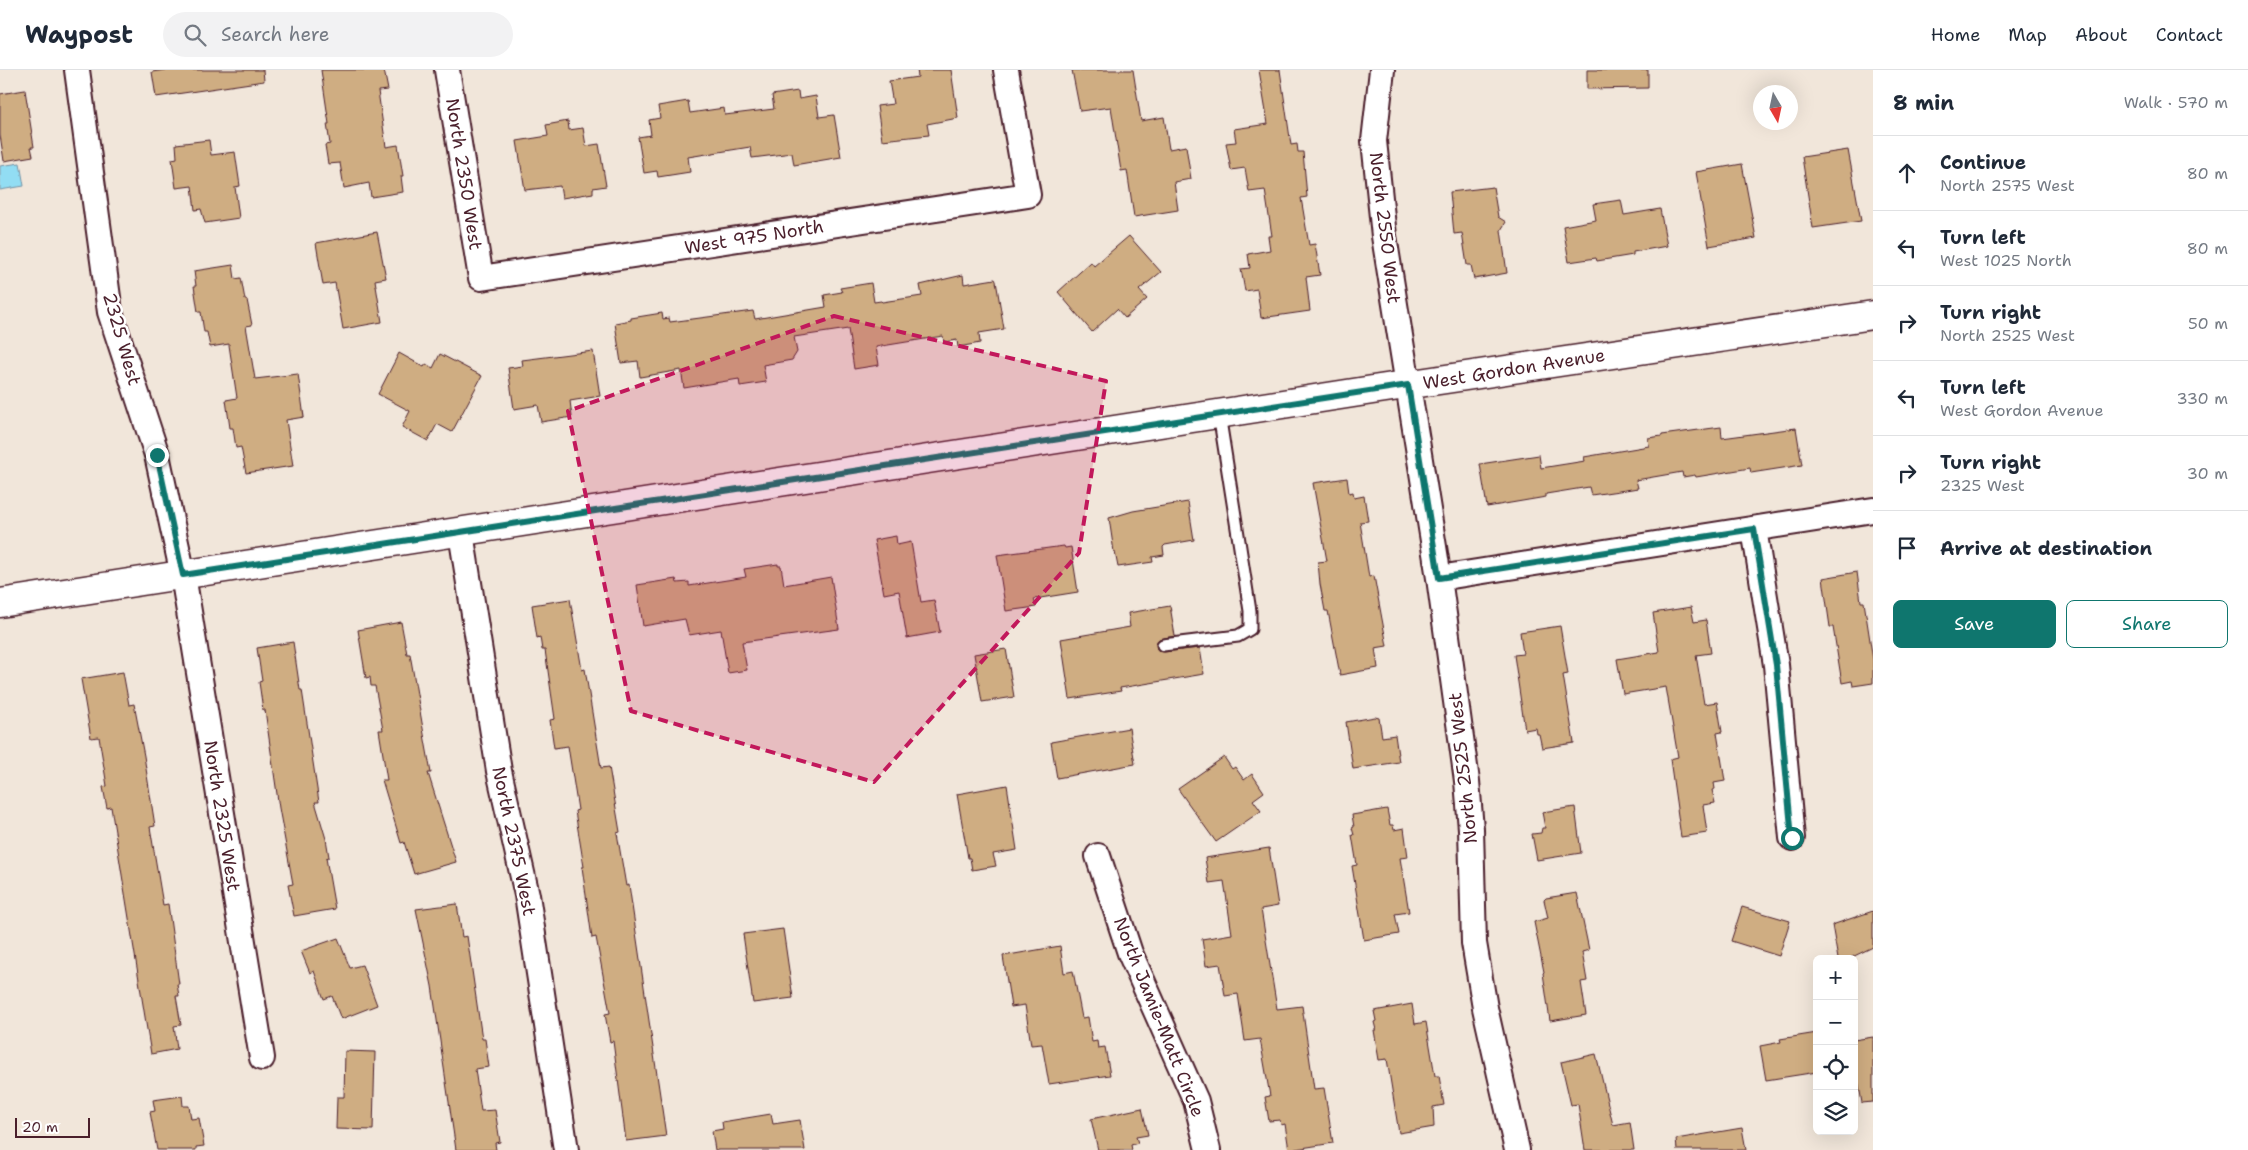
<!DOCTYPE html>
<html lang="en">
<head>
<meta charset="utf-8">
<style>
	body { margin:0; font-family:"Shantell Sans",sans-serif; background:#f2f2f3; color:#1f2937 }
	.controls { position:absolute; right:15px; bottom:15px; display:grid; overflow:hidden; border-radius:8px; box-shadow:0 5px 20px #0002 }
	.controls button { width:45px; height:45px; display:grid; place-items:center; padding:0; border:0; border-bottom:1px solid #e0e1e3; background:#fff; color:#1f2937; font:25px sans-serif }
	.compass { position:absolute; left:1753px; top:15px; width:45px; height:45px; border-radius:50%; background:#fff; box-shadow:0 5px 20px #0002; rotate:171deg }
	.scale { position:absolute; left:15px; bottom:12px; width:75px; box-sizing:border-box; padding-left:5px; border:2px solid #4a1f2b; border-top:0; font-size:14px; line-height:18px; white-space:nowrap; color:#4a1f2b; -webkit-text-stroke:4px #fff; paint-order:stroke }
	.stop { position:absolute; width:15px; height:15px; margin:-11px; border:4px solid #0f766e; border-radius:50%; background:#fff }
	.stop.end { background:#0f766e; border-color:#fff; box-shadow:0 1px 5px #0008 }
	.list { margin:0; padding:0; list-style:none }
	h2 { display:flex; justify-content:space-between; align-items:center; height:65px; margin:0; padding:0 20px; font-size:21px }
	h2 small { font-size:16px; font-weight:400; color:#747a83 }
	.list li { display:grid; grid-template-columns:32px 1fr auto; gap:15px; align-items:center; box-sizing:border-box; height:75px; padding:0 20px; border-top:1px solid #e0e1e3 }
	.list b { display:block; font-size:19px; white-space:nowrap }
	.list p { margin:0; font-size:16px; white-space:nowrap; color:#747a83 }
	.list em { font-size:16px; font-style:normal; color:#747a83 }
	.actions { display:flex; gap:10px; padding:15px 20px }
	.actions a { flex:1; padding:11px 0; border:1px solid #0f766e; border-radius:8px; text-align:center; font-size:18px; color:#0f766e }
	.actions .main { background:#0f766e; color:#fff }
	.icon { flex:none; width:28px; height:28px; fill:none; stroke:currentColor; stroke-width:2; stroke-linecap:round; stroke-linejoin:round }
	.map { position:relative; flex:none; width:1873px; height:1080px; overflow:hidden }
	header { display:flex; align-items:center; gap:30px; box-sizing:border-box; height:70px; padding:0 25px; background:#fff; border-bottom:1px solid #e0e1e3 }
	header strong { font-size:24px }
	nav { display:flex; gap:28px; margin-inline-start:auto; font-size:18px }
	.search { width:350px; height:45px; background:#f2f2f3; display:flex; align-items:center; gap:12px; box-sizing:border-box; padding:0 18px; border-radius:28px; color:#747a83; font-size:19px }
	main { display:flex }
	aside { flex:1; background:#fff }
	.map>svg:first-child { display:block }
</style>
</head>
<body>
<header>
<strong>Waypost</strong>
<div class="search"><svg class="icon" aria-label="search" viewBox="0 0 24 24"><circle cx="10" cy="10" r="6"/><path d="M15 15l6 6"/></svg>Search here</div>
<nav><a>Home</a><a>Map</a><a>About</a><a>Contact</a></nav>
</header>
<main>
<div class="map">
<svg width="1873" height="1080" viewBox="0 0 1873 1080">
	<rect width="100%" height="100%" fill="#f1e6da"/>
	<filter id="ink" filterUnits="userSpaceOnUse"><feTurbulence type="fractalNoise" baseFrequency=".02" numOctaves="2"/><feDisplacementMap in="SourceGraphic" scale="10" xChannelSelector="R" yChannelSelector="G"/><feConvolveMatrix kernelMatrix="1 2 1 2 8 2 1 2 1" color-interpolation-filters="sRGB"/></filter>
	<g filter="url(#ink)">
		<path fill="#92ddf3" stroke="#7591a3" d="M20 93 24 116 0 120V96Z"/>
		<path fill="#cfad82" stroke="#4a1f2b" d="M165 0H263L264 11 156 27 152 2Z
			M321 0H384L388 20 378 21 386 77 398 75 403 106H401L403 122 371 127 369 113 344 118 340 93 328 94 325 75 330 74 327 54H329Z
			M917 0H951L958 48 927 54 929 65 882 70 877 36 893 34 889 11 918 7Z
			M1072 0H1133L1141 51 1164 47 1169 79 1186 76 1191 109 1174 112 1178 140 1134 147 1127 100 1121 101 1111 37 1080 41Z
			M1259 0H1280L1291 75 1297 74 1298 82H1303L1307 127 1301 128 1309 175 1315 174 1320 205 1306 207 1310 241 1261 248 1257 219 1245 221 1241 199 1250 198 1248 184 1270 180 1268 166H1272L1265 120 1249 122 1245 98 1231 100 1226 73 1236 72 1234 59 1268 54Z
			M1587 0H1648V18L1587 19Z
			M25 20 34 77H31L33 86 4 91 0 65V24Z
			M798 21 799 29 816 26 819 47 834 45 841 87 794 95 792 83 752 88 750 77 688 87 690 102 658 107 657 101 644 103 638 67 651 65 649 50 660 48 658 36 688 31 690 43 724 38 725 45 774 39 772 25Z
			M568 51 569 60 583 58 586 76 599 74 606 116 593 118V123L562 128 560 116 525 120 517 71 548 66 546 55Z
			M209 70 211 85 235 82 240 116 235 117 239 148 205 153 201 139 195 140 192 116 176 118 172 89 177 88 176 74Z
			M1848 80 1861 151 1813 158 1802 87Z
			M1742 94 1756 168 1709 176 1696 102Z
			M1493 117 1498 147 1506 152 1501 160 1507 203 1474 209 1471 195H1467L1462 163 1454 164 1450 122Z
			M1621 130 1624 145 1660 139 1667 176 1633 182V185L1597 191 1596 188 1569 192 1563 156 1596 150 1593 134Z
			M377 162 386 208 375 210 382 252 343 259 335 213 323 215 316 173Z
			M1129 166 1161 202 1139 220 1147 229 1125 248 1117 239 1092 262 1058 222 1091 192 1094 196Z
			M233 195 235 209 241 208 245 230H247L252 255 246 256 255 309 298 304 304 347 286 350 293 396 246 403 241 377 236 378 233 358H230L226 330 237 328 229 275V274L210 277 207 262H204L201 242H198L194 216H196L194 201Z
			M963 205 964 214 995 209 996 211 1004 259 979 263 980 273 958 277 957 270 944 272 943 266 876 277 879 295 854 299 848 259 794 267 797 282 792 290 763 295 766 312 740 316 739 309 684 318 681 300 640 307 638 291 621 293 615 253 631 250V248L662 243 663 249 669 248 670 252 753 241 755 249 826 237 824 225 842 222 840 218 871 213 874 232 881 231 882 232 922 226 920 215Z
			M593 281 600 326 570 331 572 347 541 352 538 335 514 339 508 298 523 296 522 290Z
			M399 283 424 297 426 294 433 298 440 284 482 306 452 362 437 354 428 371 402 357 410 341 378 324Z
			M1721 357 1722 368 1796 358 1802 395 1751 403 1750 398 1696 407 1695 405 1683 407 1682 402 1636 410 1638 418 1619 421 1591 425 1589 417 1546 424V427L1487 437 1480 394 1539 385 1541 398 1585 391 1584 387 1649 376 1648 368 1662 366V365Z
			M1347 408 1349 423 1353 422 1354 428 1364 426 1368 451 1360 452 1369 507 1374 506 1387 576 1375 578 1378 598 1340 605 1328 541H1325L1320 514 1318 492 1327 491 1313 413Z
			M1188 432 1194 470 1165 475 1163 477 1164 485 1152 487 1153 492 1118 497 1115 482H1114L1109 448 1133 441Z
			M896 466 897 475 911 472 921 532 934 530 940 562 907 568 899 521 884 524 874 470Z
			M1064 476 1065 478 1071 477 1078 522 1034 529 1036 537 1006 541 997 485Z
			M778 494V496H781L784 515 831 507 839 559 742 572 747 600 728 603 721 560 689 565 685 549 643 556 637 515 676 509 677 513 689 512V516L746 507 744 499Z
			M1857 502 1861 532H1864L1873 590V613L1853 616 1852 611 1842 613 1833 557H1830L1823 508Z
			M570 529 582 600 585 599 601 698 609 697 620 762 617 763 626 816 629 815 666 1066 626 1071 613 971 610 972 605 944 610 943 596 867 592 868 582 797H584L575 741 578 740 568 676 554 678 550 650 555 649 545 580H542L540 567 537 568 532 535Z
			M1170 536 1175 566 1159 569 1156 573 1157 579 1164 582 1200 578 1204 604 1120 618 1121 621 1070 629 1061 569 1130 557 1128 543Z
			M1691 537 1694 552 1706 550 1711 583 1696 585 1704 634 1717 632 1722 662 1717 663 1725 711 1714 713 1715 719 1712 720 1715 733 1703 735 1707 763 1681 767 1670 689 1678 687 1666 617 1623 624 1617 589 1659 582 1653 543Z
			M401 552 407 584H410L425 670 431 703H428L456 792 414 804 404 772 401 773 382 710H387L379 660H383L375 616H371L370 607 366 608 358 560Z
			M1560 556 1568 604 1563 605 1574 673 1542 678 1539 664H1537L1536 658 1525 660 1514 585 1523 584 1520 562Z
			M293 572 300 620H302L319 732H315L326 769 329 787 326 788 335 839 294 846 288 815 293 814 279 738 265 640H263L259 612 262 611 257 578Z
			M1006 579 1014 627 982 632 974 584Z
			M123 602 129 635 134 634 144 686 155 756 150 757 163 835 168 834 179 914H177L179 926H176L181 955 174 956 177 979 151 984 111 737 107 738 103 717 107 716 99 667 91 668 81 609Z
			M1375 647 1379 648 1382 667 1395 665 1399 692 1353 699 1346 652Z
			M1129 658 1135 694 1057 708 1051 672Z
			M1224 687 1232 699 1235 697 1244 710 1252 704 1264 722 1253 730 1261 741 1216 772 1178 719Z
			M1007 715 1017 780 993 784 996 796 972 800 970 788H968L957 724Z
			M1575 737 1581 783 1537 790 1532 764 1541 763 1542 758H1545L1542 742Z
			M1387 739 1390 755H1393L1394 760 1404 758 1408 787 1400 788 1409 842 1395 844 1399 864 1364 870 1352 796 1357 795 1352 765H1354L1352 758 1354 757 1352 745Z
			M1269 778 1278 836 1261 839 1277 939 1302 936 1314 1019 1324 1018 1333 1073 1289 1080 1285 1054 1281 1055 1280 1050 1269 1051 1265 1027 1270 1026 1260 969 1245 971 1238 924 1225 926 1220 894 1206 896 1202 869 1232 864 1224 811 1209 813 1205 788Z
			M1577 823 1589 880 1582 882 1587 911 1581 912 1586 945 1550 951 1543 903 1544 902 1534 852 1548 848 1544 830 1546 828Z
			M457 834 462 867 467 866 482 969H485L489 997 475 999 481 1041 495 1040 500 1072 495 1073 496 1080H456L432 916 416 839Z
			M1742 837 1790 851 1779 886 1731 871Z
			M1873 841V877L1848 889H1838L1832 855Z
			M783 859 793 928 753 933 743 864Z
			M338 868 350 898 362 895 377 935 341 949 332 926 324 929 314 901 310 903 301 881Z
			M1060 876 1064 903 1073 901 1082 948 1088 947 1092 972 1097 971 1098 978 1105 977 1110 1005 1049 1014 1042 974 1031 975 1025 935 1011 937 1003 886Z
			M1412 934 1415 954 1426 952 1435 1006H1439L1444 1035 1433 1037 1434 1057 1399 1063 1387 989 1379 990 1374 960H1376L1374 952 1376 951 1374 941Z
			M1817 963V1002L1766 1010 1760 976 1781 972 1780 969Z
			M1873 967V1032L1862 1033 1854 987V970Z
			M345 981 375 982 373 1060 336 1059 337 1027H344Z
			M1596 984 1613 1055 1630 1052 1634 1080H1585L1578 1034 1571 1035 1561 992Z
			M182 1026 183 1036H189L191 1049 199 1048 204 1076 196 1077V1080H157L150 1042 155 1041 153 1030Z
			M1142 1038 1148 1065 1136 1067 1138 1073 1131 1075 1132 1080H1098L1091 1049Z
			M771 1044 773 1054 800 1050 805 1080H715L712 1061 723 1059 722 1052Z
			M1742 1058 1746 1080H1677L1676 1069Z"/>
		<g fill="none" stroke-linecap="round" stroke-linejoin="round">
			<defs>
				<path id="lane" d="M1163 575 1238 566 1250 559V541L1219 344"/>
				<path id="street" d="M77 0 110 242 157 385 183 505 262 988
					M447 0 481 208 1028 125 1006 0
					M1382 0 1374 71 1384 166 1439 508 1467 711 1471 759 1474 873 1485 938 1517 1080
					M1754 459 1776 595 1792 768
					M461 463 499 701 527 825 566 1080
					M1439 508 1873 440
					M1098 786 1130 883 1196 1031 1208 1080"/>
				<path id="secondary" d="M0 533 1379 319 1873 245"/>
			</defs>
			<use href="#lane" stroke="#4a1f2b" stroke-width="15"/>
			<use href="#street" stroke="#4a1f2b" stroke-width="28"/>
			<use href="#secondary" stroke="#4a1f2b" stroke-width="31"/>
			<use href="#lane" stroke="#fff" stroke-width="11"/>
			<use href="#street" stroke="#fff" stroke-width="24"/>
			<use href="#secondary" stroke="#fff" stroke-width="28"/>
		</g>
	</g>
	<g fill="none" stroke-linecap="round" stroke-linejoin="round" filter="url(#ink)">
		<path stroke="#0f766e" stroke-width="6" d="M157 385 183 505 1408 315 1439 508 1754 459 1776 595 1792 768"/>
	</g>
	<path fill="#c2185b" fill-opacity="0.2" stroke="#c2185b" stroke-width="4" stroke-dasharray="10 6" stroke-linejoin="round" d="M834 246 1106 311 1079 483 874 712 631 641 568 341Z"/>
	<g text-anchor="middle" stroke-width="5" stroke-linejoin="round" paint-order="stroke">
		<g font-size="18" fill="#4a1f2b" stroke="#fff">
			<text transform="translate(464 104) rotate(81)" y="6">North 2350 West</text>
			<text transform="translate(1385 158) rotate(83)" y="6">North 2550 West</text>
			<text transform="translate(754 167) rotate(-9)" y="6">West 975 North</text>
			<text transform="translate(122 269) rotate(74)" y="6">2325 West</text>
			<text transform="translate(1514 299) rotate(-9)" y="6">West Gordon Avenue</text>
			<text transform="translate(1463 698) rotate(-96)" y="6">North 2525 West</text>
			<text transform="translate(222 746) rotate(81)" y="6">North 2325 West</text>
			<text transform="translate(514 771) rotate(78)" y="6">North 2375 West</text>
			<text transform="translate(1159 947) rotate(68)" y="6">North Jamie-Matt Circle</text>
		</g>
	</g>
</svg>
<div class="controls">
<button>+</button>
<button>−</button>
<button><svg class="icon" aria-label="locate" viewBox="0 0 24 24"><circle cx="12" cy="12" r="6"/><path d="M12 2v4M12 18v4M2 12h4M18 12h4"/></svg></button>
<button><svg class="icon" aria-label="layers" viewBox="0 0 24 24"><path d="M12 4l9 5-9 5-9-5zM3 14l9 5 9-5"/></svg></button>
</div>
<svg class="compass" viewBox="-18 -18 36 36"><path d="M0-13l5 13h-10z" fill="#e53935"/><path d="M0 13l5-13h-10z" fill="#747a83"/></svg>
<div class="scale">20 m</div>
<div class="stop" style="left:1792px;top:768px"></div>
<div class="stop end" style="left:157px;top:385px"></div>
</div>
<aside>
<h2>8 min<small>Walk · 570 m</small></h2>
<ul class="list">
<li><svg class="icon" aria-label="ahead" viewBox="0 0 24 24"><path d="M12 20V5M6 11l6-6 6 6"/></svg><div><b>Continue</b><p>North 2575 West</p></div><em>80 m</em></li>
<li><svg class="icon" aria-label="left" viewBox="0 0 24 24"><path d="M17 20v-9H6M10 6l-5 5 5 5"/></svg><div><b>Turn left</b><p>West 1025 North</p></div><em>80 m</em></li>
<li><svg class="icon" aria-label="right" viewBox="0 0 24 24"><path d="M7 20v-9h11M14 6l5 5-5 5"/></svg><div><b>Turn right</b><p>North 2525 West</p></div><em>50 m</em></li>
<li><svg class="icon" aria-label="left" viewBox="0 0 24 24"><path d="M17 20v-9H6M10 6l-5 5 5 5"/></svg><div><b>Turn left</b><p>West Gordon Avenue</p></div><em>330 m</em></li>
<li><svg class="icon" aria-label="right" viewBox="0 0 24 24"><path d="M7 20v-9h11M14 6l5 5-5 5"/></svg><div><b>Turn right</b><p>2325 West</p></div><em>30 m</em></li>
<li><svg class="icon" aria-label="arrive" viewBox="0 0 24 24"><path d="M6 21V4h12l-3 4 3 4H6"/></svg><div><b>Arrive at destination</b></div></li>
</ul>
<div class="actions"><a class="main">Save</a><a>Share</a></div>
</aside>
</main>
</body>
</html>
